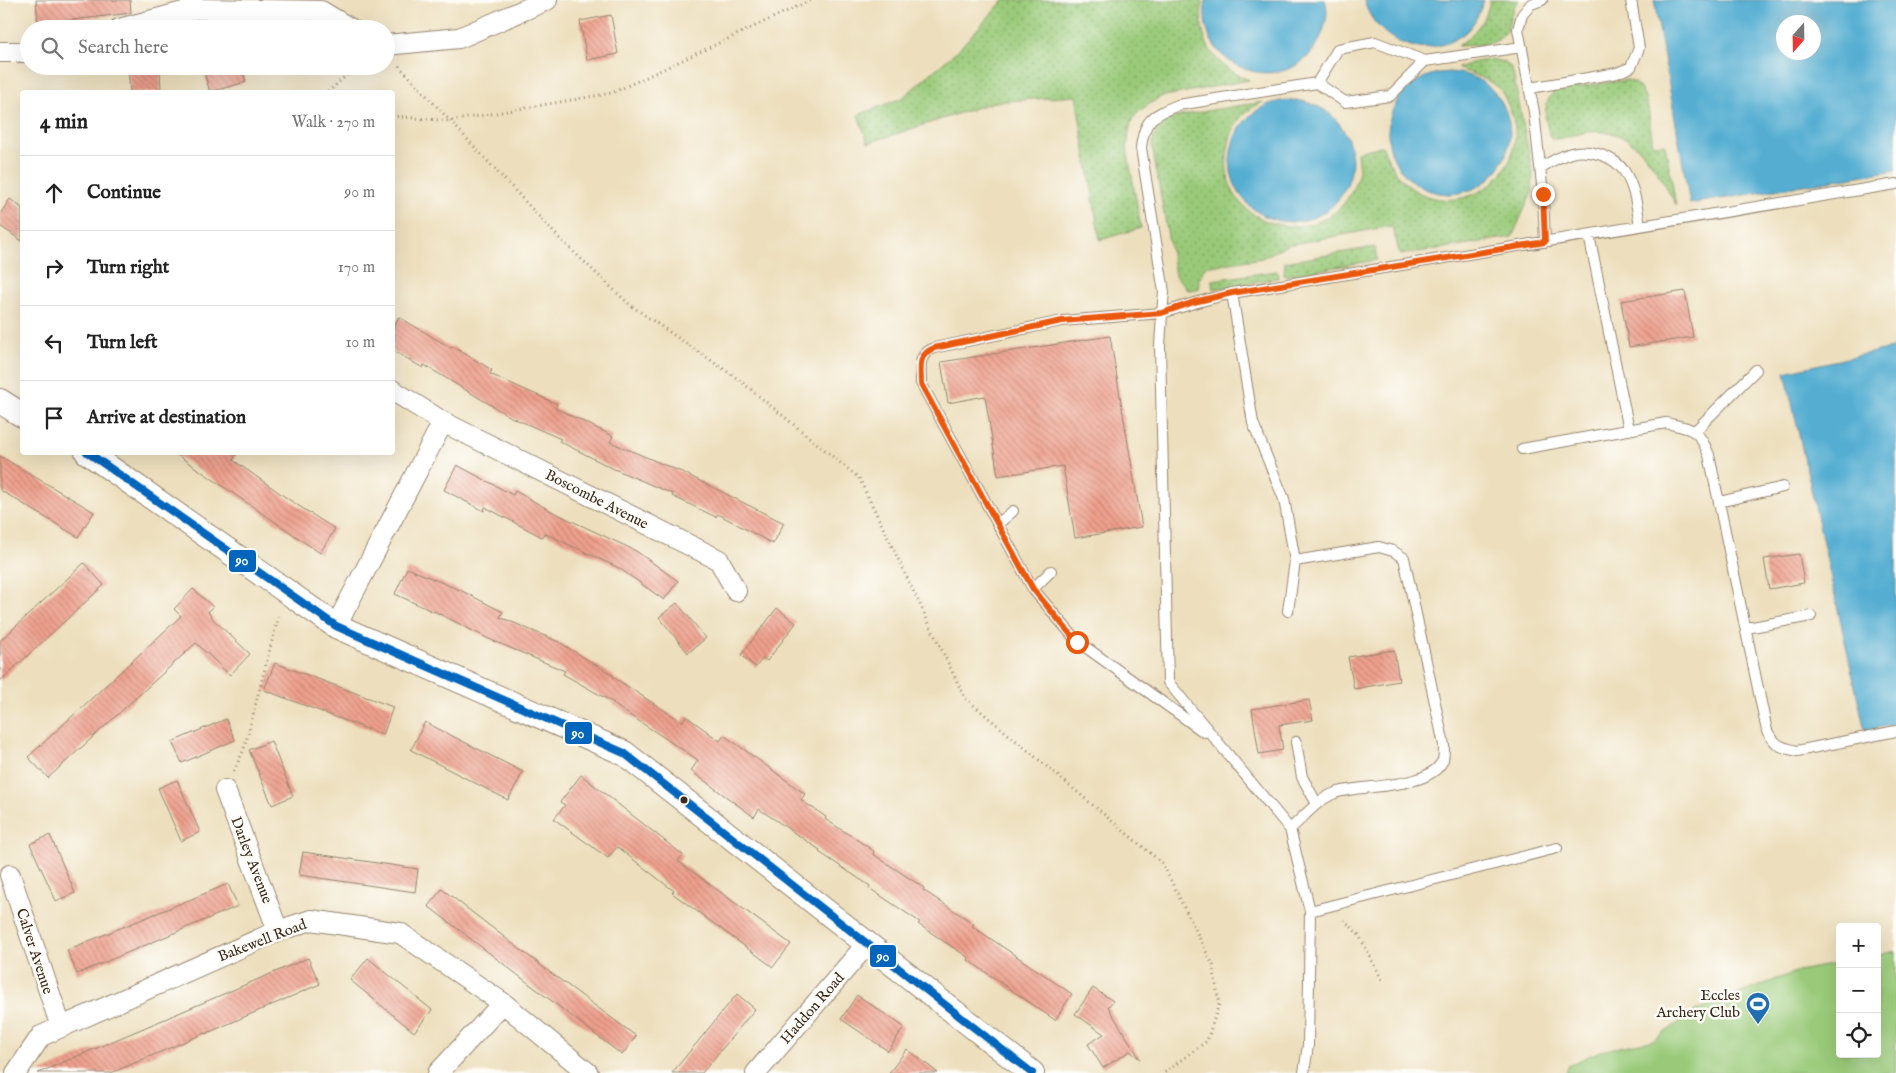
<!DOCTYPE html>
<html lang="en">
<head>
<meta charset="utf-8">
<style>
	body { margin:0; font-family:"IM FELL English",serif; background:#f6f6f6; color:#222 }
	.controls { position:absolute; right:15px; bottom:15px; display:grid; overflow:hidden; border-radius:5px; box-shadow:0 5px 20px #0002 }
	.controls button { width:45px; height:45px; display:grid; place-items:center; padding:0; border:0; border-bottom:1px solid #e0e0e0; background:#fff; color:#222; font:25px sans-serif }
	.compass { position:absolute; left:1776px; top:15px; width:45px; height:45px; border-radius:50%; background:#fff; box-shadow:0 5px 20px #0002; rotate:200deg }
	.stop { position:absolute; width:15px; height:15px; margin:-11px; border:4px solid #ea580c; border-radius:50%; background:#fff }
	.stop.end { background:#ea580c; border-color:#fff; box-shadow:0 1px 5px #0008 }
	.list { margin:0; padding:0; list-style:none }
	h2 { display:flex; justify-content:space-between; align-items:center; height:65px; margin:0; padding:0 20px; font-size:21px }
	h2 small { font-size:16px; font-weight:400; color:#767676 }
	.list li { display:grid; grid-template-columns:32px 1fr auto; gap:15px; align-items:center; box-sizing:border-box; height:75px; padding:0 20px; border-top:1px solid #e0e0e0 }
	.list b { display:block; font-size:19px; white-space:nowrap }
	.list em { font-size:16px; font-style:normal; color:#767676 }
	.icon { flex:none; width:28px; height:28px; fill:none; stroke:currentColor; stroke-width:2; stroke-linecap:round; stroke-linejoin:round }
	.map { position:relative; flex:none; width:1896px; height:1073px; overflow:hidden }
	.search { position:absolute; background:#fff; box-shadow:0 5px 20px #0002; left:20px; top:20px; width:375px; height:55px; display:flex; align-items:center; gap:12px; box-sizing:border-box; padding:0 18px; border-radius:28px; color:#767676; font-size:19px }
	.panel { position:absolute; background:#fff; box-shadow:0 5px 20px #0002; left:20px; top:90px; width:375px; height:365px; border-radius:5px }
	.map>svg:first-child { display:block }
</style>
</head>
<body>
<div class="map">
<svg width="1896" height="1073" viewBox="0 0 1896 1073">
	<defs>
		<pattern id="grass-dots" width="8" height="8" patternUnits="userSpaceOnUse" patternTransform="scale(1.25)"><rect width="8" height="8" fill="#9aca79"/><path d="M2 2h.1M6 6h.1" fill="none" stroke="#7fa463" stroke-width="1.8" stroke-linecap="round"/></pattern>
		<pattern id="building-back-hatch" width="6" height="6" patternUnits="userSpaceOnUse" patternTransform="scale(1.25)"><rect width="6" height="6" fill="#efa08d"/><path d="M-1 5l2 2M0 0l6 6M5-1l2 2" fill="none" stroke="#c38373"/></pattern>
	</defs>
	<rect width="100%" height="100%" fill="#fdfcf7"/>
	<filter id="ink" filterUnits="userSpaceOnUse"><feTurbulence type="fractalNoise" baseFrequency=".02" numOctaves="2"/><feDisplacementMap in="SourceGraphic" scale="10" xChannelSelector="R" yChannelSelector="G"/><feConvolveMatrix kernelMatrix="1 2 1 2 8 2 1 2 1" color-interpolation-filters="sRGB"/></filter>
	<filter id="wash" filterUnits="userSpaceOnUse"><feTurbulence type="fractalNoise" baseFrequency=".0096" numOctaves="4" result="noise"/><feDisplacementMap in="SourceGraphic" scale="20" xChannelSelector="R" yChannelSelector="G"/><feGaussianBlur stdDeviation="1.12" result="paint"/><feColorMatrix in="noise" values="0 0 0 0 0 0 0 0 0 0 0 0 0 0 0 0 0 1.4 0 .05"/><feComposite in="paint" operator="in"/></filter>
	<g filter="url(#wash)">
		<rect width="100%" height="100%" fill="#eddfbd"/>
		<path fill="url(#grass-dots)" stroke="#6a7a4c" d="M1004 0H1202C1198 41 1211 64 1249 80L1160 97 1142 109 1132 119 1129 131 1127 148 1141 228 1100 240 1076 96 994 102 868 143 858 115 902 98 957 51Z
			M1490 0H1519C1511 9 1511 18 1507 29 1500 48 1474 45 1458 46 1474 34 1487 20 1490 0Z
			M1491 59 1504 62 1512 68 1533 174 1532 192 1512 237 1400 255 1392 226 1287 245 1262 258 1205 267 1199 279V289L1188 290 1175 275 1152 147C1153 138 1155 130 1163 123 1173 114 1246 105 1263 102 1257 105 1249 109 1244 114 1233 125 1228 141 1227 156 1219 229 1323 253 1353 189 1355 183 1358 177 1359 171 1359 165 1357 157 1357 152L1382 146C1388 158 1392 169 1401 179 1450 230 1535 178 1511 112 1508 105 1505 97 1501 91 1489 78 1473 75 1457 68L1471 63Z
			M1627 80C1651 85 1649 124 1653 145L1665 144 1676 205C1656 169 1638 127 1589 132 1579 133 1560 140 1551 139 1545 120 1541 106 1555 90Z
			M1375 247 1377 260 1284 276 1285 262Z
			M1277 271 1278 278 1213 289 1212 280Z"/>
		<path fill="#9aca79" stroke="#6a7a4c" d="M1896 951V1073H1566L1569 1065 1600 1051 1654 1040 1697 1010 1798 971 1840 963V1054H1877V955Z"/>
		<path fill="#55aed2" stroke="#486c78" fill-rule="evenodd" d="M1206 0H1325C1329 11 1326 24 1322 34 1296 103 1192 73 1206 0Z
			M1365 0H1484C1479 13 1474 27 1462 35 1434 54 1401 51 1379 27 1372 20 1366 10 1365 0Z
			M1654 0H1896V170L1690 204ZM1784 22H1814V52H1784Z
			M1388 133a61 61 0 1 1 122 0a61 61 0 1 1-122 0Z
			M1230 161a61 61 0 1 1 122 0a61 61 0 1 1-122 0Z
			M1896 347V724L1865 731 1785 372Z"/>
		<g id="blocks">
			<path fill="url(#building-back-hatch)" d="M36 0H130L131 13 38 24Z
				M611 15 618 54 587 60 580 21Z
				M128 66H160L161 92H130Z
				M202 66H241L246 82 210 92Z
				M10 199 22 208V241L0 226V214Z
				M1685 291 1693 337 1629 347 1621 301Z
				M399 317 451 348 452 346 492 370 490 374 557 404 555 408 613 436 610 442 684 473 784 523 773 544 718 514 716 517 672 496 673 494 614 469 559 441 561 439 511 417 424 365 423 368 392 350V329Z
				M1110 336 1142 527 1075 538 1063 466 998 476 985 396 948 403 941 362Z
				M173 452H238L233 460 291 501 335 529 320 553Z
				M0 456 94 512 78 537 0 490Z
				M457 465 513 495 515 491 555 513 636 551 678 581 664 600 619 568 544 533 542 537 485 507 484 511 444 490Z
				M1799 554 1804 583 1769 589 1764 559Z
				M84 563 104 585 0 681V641Z
				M407 568 462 591 503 612 500 617 559 642 614 676 613 677 682 722 686 716 720 741 724 735 805 794 801 800 826 817 825 819 874 851 873 854 924 888 923 890 974 924 972 926 1072 994 1055 1020 968 960 969 958 918 924 920 922 869 888 870 886 819 852 820 850 759 809 754 817 691 771 698 760 613 704 614 703 563 674 565 671 489 639 434 611V612L395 594Z
				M193 589 213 607 208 612 214 620 250 654 230 675 196 643 48 778 28 757 181 616 174 609Z
				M677 603 706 638 688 653 659 617Z
				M777 608 796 623 767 661 763 658 756 667 741 655Z
				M1394 650 1399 681 1354 689 1348 657Z
				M275 663 393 707 383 735 264 690Z
				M1309 700 1313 720 1279 725 1283 750 1259 754 1252 709Z
				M226 719 235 740 182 763 172 742Z
				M425 722 523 772 508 800 411 750Z
				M271 741 293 796 272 805 249 750Z
				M581 775 683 855 678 861 791 944 773 967 672 893 674 891 617 847 608 858 554 819 565 805 560 802Z
				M177 780 200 832 181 841 158 788Z
				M50 835 75 893 56 901 30 844Z
				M303 852 418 869 415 892 299 875Z
				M228 884 238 906 77 974 67 950Z
				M442 889 543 967 636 1036 622 1055 428 906Z
				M308 958 320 984 205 1034V1033L111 1073H38Z
				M368 958 432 1010 414 1032 350 980Z
				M1093 988 1113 1001 1108 1007 1140 1059 1130 1051 1103 1068 1088 1044 1104 1034 1075 1014Z
				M737 994 755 1009 702 1073H672Z
				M857 995 904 1027 888 1051 841 1019Z
				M907 1049 938 1073H889Z"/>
		</g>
	</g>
	<g filter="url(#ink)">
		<use href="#blocks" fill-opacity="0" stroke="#94846e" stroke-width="1"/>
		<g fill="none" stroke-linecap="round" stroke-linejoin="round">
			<defs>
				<path id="service" d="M1542 0 1531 4 1522 15 1518 29 1534 112 1543 194 1545 242
					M1317 83 1338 49 1375 42 1425 61 1522 47
					M1530 88 1617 73 1631 67 1639 48 1631 0
					M1540 168C1550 162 1560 156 1571 153 1588 148 1614 156 1624 171 1635 187 1637 208 1640 226
					M1589 235 1629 430
					M1232 293 1253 423 1284 499 1295 561 1288 611
					M1694 432 1756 370
					M1522 449 1666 423C1693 429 1698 428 1709 455L1767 731C1776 746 1780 747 1797 751L1896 731
					M1719 502 1783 487
					M998 524 1013 511
					M1033 589 1051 571
					M1747 628 1811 616
					M1204 732 1077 641 1033 589 921 383C921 367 917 355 934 348L1062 321 1162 313 1164 292 1141 148C1144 119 1153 115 1178 105L1317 83 1345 102 1390 96 1425 61
					M1296 742 1302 777 1317 804
					M1290 829C1304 817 1317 800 1335 793 1361 784 1430 790 1443 760 1444 756 1444 749 1444 745L1404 558 1393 551 1379 547 1295 561
					M1310 911 1557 848
					M1304 1073 1308 1045 1310 911 1290 829 1168 682 1160 346 1162 313 1194 303 1232 293 1896 184"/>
				<path id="minor" d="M119 29 195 9 321 11 351 29
					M386 45 459 38 547 0
					M0 52H29
					M392 390 443 422 719 560 736 591
					M336 626 443 422
					M225 790 278 931
					M10 875 61 1027
					M16 1073 41 1036 278 931 311 920 400 933 503 1003 588 1073
					M438 1073 503 1003
					M756 1073 867 944"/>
				<path id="tertiary" d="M0 401 22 415
					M87 452 336 626 624 753 1032 1073"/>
			</defs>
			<use href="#service" stroke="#94846e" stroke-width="12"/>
			<use href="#minor" stroke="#94846e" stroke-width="22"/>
			<use href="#tertiary" stroke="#94846e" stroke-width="26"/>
			<path stroke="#94846e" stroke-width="3" stroke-dasharray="1 4" stroke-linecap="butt" d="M399 66 561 240 630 305 738 379 859 478 965 698 1162 863 1213 965 1219 1004 1207 1041 1164 1073
				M328 92 357 66
				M392 116 450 121 612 93 811 0
				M234 771 244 749 279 614
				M1344 920 1359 935 1383 982"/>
			<use href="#service" stroke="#fff" stroke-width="10"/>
			<use href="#minor" stroke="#fff" stroke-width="20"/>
			<use href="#tertiary" stroke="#fff" stroke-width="24"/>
			<defs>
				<path id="bus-1" d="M87 452 336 626 624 753 1032 1073"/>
			</defs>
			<use href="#bus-1" stroke="#fdfcf7" stroke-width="11"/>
			<use href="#bus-1" stroke="#0065bd" stroke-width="8"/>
		</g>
	</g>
	<g fill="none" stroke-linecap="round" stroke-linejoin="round" filter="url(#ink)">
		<path stroke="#ea580c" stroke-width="6" d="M1077 642 1033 589 921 384C921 367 917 355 934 348L1062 321 1162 313 1194 302 1232 293 1545 242 1543 194"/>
	</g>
	<defs>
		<symbol id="stadium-pin" viewBox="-11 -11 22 30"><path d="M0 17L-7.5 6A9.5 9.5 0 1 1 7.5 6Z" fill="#1f6fb2" stroke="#fdfcf7"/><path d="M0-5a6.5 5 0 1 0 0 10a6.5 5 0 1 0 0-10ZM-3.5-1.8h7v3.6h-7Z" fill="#fff"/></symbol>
	</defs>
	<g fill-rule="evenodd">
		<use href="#stadium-pin" x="1744" y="990" width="28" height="38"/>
	</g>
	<circle fill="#3b2a1e" stroke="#fdfcf7" stroke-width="2" cx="684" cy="800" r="4.5"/>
	<g text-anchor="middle" stroke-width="5" stroke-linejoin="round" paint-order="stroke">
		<g font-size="15" fill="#3b2a1e" stroke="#fdfcf7">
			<text transform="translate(597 499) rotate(27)" y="5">Boscombe Avenue</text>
			<text transform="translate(252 860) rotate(69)" y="5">Darley Avenue</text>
			<text transform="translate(262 940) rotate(-21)" y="5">Bakewell Road</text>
			<text transform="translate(35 951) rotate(72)" y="5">Calver Avenue</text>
			<text transform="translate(812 1008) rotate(-49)" y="5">Haddon Road</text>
		</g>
		<g font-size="15" fill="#3b2a1e" stroke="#fdfcf7" text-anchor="end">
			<text x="1740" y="1000">Eccles<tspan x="1740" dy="17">Archery Club</tspan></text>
		</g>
	</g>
	<g stroke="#fdfcf7" stroke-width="2">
		<rect x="228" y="549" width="29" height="24" rx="5" fill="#0065bd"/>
		<rect x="564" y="721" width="29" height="24" rx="5" fill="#0065bd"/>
		<rect x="869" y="944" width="28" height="24" rx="5" fill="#0065bd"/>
	</g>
	<g font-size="14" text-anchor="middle" font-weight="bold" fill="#fff">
		<text x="242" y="565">90</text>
		<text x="578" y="738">90</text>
		<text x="883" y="961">90</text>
	</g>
</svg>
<div class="controls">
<button>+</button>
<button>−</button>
<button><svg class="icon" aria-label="locate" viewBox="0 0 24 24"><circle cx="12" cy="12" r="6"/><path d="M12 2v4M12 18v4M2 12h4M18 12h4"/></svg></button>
</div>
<svg class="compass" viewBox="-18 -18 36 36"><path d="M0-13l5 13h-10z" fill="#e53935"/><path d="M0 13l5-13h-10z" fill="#767676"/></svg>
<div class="stop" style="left:1077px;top:642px"></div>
<div class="stop end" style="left:1543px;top:194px"></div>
<div class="search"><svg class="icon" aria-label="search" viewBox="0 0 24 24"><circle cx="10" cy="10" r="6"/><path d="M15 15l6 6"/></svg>Search here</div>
<section class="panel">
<h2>4 min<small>Walk · 270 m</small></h2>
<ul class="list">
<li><svg class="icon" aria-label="ahead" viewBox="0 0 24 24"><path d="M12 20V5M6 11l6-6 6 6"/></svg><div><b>Continue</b></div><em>90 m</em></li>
<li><svg class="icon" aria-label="right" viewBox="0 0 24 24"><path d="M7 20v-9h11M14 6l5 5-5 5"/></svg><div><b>Turn right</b></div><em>170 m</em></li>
<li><svg class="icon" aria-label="left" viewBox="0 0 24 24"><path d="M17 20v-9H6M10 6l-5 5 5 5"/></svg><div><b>Turn left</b></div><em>10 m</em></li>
<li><svg class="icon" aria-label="arrive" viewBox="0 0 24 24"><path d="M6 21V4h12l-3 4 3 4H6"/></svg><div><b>Arrive at destination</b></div></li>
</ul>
</section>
</div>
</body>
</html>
